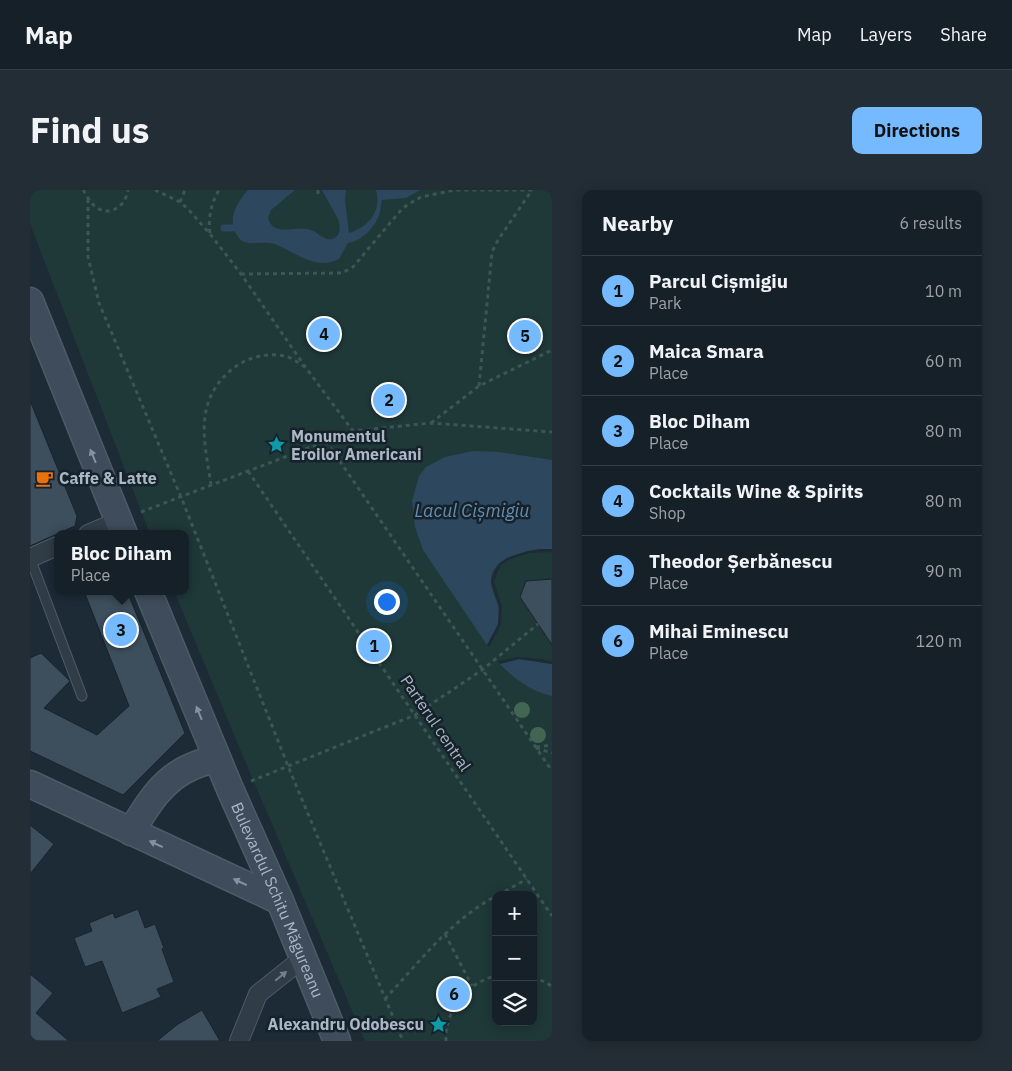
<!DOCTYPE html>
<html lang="en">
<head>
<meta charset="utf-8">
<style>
	body { margin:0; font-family:"IBM Plex Sans",sans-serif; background:#232d35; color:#f1f3f6 }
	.controls { position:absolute; right:15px; bottom:15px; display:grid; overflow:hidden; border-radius:10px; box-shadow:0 2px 12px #0003 }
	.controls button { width:45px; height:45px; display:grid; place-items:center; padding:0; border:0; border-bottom:1px solid #353e46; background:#162029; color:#f1f3f6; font:25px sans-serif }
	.you { position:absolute; left:356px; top:411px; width:18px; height:18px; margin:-12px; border:4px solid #fff; border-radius:50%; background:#1a73e8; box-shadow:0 0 0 8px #1a73e833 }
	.badge { display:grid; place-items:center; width:32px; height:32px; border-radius:50%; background:#75baff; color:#111; font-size:16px; font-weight:700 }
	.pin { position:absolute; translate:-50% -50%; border:2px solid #fff; box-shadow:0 1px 5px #0006 }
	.popup { position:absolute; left:24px; top:340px; width:135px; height:65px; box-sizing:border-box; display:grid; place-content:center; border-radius:10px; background:#162029; filter:drop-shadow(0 1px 4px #0005); font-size:16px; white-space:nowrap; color:#9ea3a8 }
	.popup b { font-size:19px; color:#f1f3f6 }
	.popup::after { content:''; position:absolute; left:50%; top:100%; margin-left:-10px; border:10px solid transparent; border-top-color:#162029 }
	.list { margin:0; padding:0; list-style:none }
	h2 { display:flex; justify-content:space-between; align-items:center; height:65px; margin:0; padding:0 20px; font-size:21px }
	h2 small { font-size:16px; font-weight:400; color:#9ea3a8 }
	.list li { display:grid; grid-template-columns:32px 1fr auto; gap:15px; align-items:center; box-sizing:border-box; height:70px; padding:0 20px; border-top:1px solid #353e46 }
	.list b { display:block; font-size:19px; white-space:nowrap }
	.list p { margin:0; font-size:16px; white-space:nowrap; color:#9ea3a8 }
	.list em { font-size:16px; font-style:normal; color:#9ea3a8 }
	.icon { flex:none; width:28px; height:28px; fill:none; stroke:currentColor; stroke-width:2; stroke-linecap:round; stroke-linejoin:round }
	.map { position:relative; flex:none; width:522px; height:851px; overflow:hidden; border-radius:10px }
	header { display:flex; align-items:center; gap:30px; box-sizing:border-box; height:70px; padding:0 25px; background:#162029; border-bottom:1px solid #353e46 }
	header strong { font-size:24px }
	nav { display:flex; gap:28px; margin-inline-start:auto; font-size:18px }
	.intro { display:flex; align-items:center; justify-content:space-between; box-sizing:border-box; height:120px; padding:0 30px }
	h1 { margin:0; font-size:35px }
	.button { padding:12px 22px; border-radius:10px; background:#75baff; color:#111; font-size:18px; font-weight:700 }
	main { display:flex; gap:30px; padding:0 30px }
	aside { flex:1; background:#162029; border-radius:10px; box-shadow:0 2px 12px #0003 }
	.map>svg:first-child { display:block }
</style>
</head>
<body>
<header>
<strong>Map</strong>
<nav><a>Map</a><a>Layers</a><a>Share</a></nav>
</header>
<div class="intro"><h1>Find us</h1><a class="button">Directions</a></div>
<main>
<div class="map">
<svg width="522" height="851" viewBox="0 0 522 851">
	<rect width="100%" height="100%" fill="#1d2b37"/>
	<path fill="#1f3838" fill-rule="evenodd" d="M0 0H522V851H335L220 583 144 401H155V344H120L0 34ZM466 705H503V832H466Z"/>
	<path fill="#2c475e" d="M218 0H265L241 20 238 28C243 47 264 36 278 39 287 40 296 55 306 47 311 43 310 35 308 29L292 0H316L315 10 319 43C338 37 352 22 346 0H390L376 8 352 10C351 14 351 18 350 22 346 37 332 51 318 53L309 69C287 81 266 63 247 55 236 50 222 56 212 51 209 49 207 45 205 42 198 27 208 11 218 0Z
		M443 261 469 262 522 270V359C502 359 459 365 461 393 463 408 473 417 468 434 466 441 461 448 457 455L393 360 385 337 382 311 389 286 396 277 415 267Z
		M489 469 522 474V506C501 501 484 489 470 474Z"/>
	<path fill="#1d2b37" d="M510 359H522V362L499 363 478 370 471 375 467 383 464 392 472 416 471 435 459 457 457 455 468 434 469 416 461 392 464 382 470 373 477 368 498 361Z
		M489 467 512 469 522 471V474L489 469 470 474 468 471Z"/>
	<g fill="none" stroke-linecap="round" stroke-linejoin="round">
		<path stroke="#2c475e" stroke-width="7" d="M194 38H203"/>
	</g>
	<path fill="#3d4e5c" stroke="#18242e" d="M0 213H1L47 326 45 336 0 356Z
		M522 389V455L490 407 496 391Z
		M54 401H97L155 543 93 605 0 561V468L11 463 40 491 14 518 67 545 99 516Z
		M0 635 24 654 0 684Z
		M108 719 115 738 125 734 134 758 132 759 144 792 127 799 131 807 92 823 72 771 55 777 44 748 62 741 59 733 83 723 85 728Z
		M0 784 23 803 6 823 39 851H0Z
		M172 820 190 851H127L148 834Z"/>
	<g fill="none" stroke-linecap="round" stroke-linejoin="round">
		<defs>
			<path id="lane" d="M0 368 52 506"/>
			<path id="street" d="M58 344 89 331
				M0 368 27 356
				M209 851 228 804 273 768"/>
			<g id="secondary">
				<path d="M0 111 94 344"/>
				<path id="s1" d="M118 401 200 599 250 711 307 851"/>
				<path d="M0 594 250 711"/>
				<path d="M101 642C116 617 132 589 161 577 169 573 179 571 187 568"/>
			</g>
		</defs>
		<use href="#lane" stroke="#4e5a66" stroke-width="11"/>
		<use href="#street" stroke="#4e5a66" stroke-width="20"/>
		<use href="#secondary" stroke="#4e5a66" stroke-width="29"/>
		<path stroke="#3c5555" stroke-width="3" stroke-dasharray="4 4" stroke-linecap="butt" d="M53 0C57 6 62 16 69 19 83 26 96 14 98 0
			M125 0 150 12 158 19 180 44 211 84 276 178 323 241
			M288 4V0
			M58 9V67L69 113 151 307 258 576 373 851
			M150 12 155 0
			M180 43C178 27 181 14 189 0
			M211 84 312 83 323 77 371 20 377 15 391 7 425 0H502
			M449 196 462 62 468 50 502 0
			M401 233 449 196 522 160
			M296 251 522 581
			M218 281 522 726
			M181 295C178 273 172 249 175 227 179 188 219 156 258 167 264 169 270 174 275 177
			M111 322 323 241 401 233 522 242
			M506 557 522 555
			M506 558 522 563
			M221 591 385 525 452 480 508 434
			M468 705 497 689
			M415 744 442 796
			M503 787 517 793 522 797
			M355 809C389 772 421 730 466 706
			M416 851C414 822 437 792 466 786"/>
		<use href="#lane" stroke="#303d47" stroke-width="9"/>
		<use href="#street" stroke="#303d47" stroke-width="18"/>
		<use href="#secondary" stroke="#3e4c5b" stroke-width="26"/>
	</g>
	<g fill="#426651">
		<circle cx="492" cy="520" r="8"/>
		<circle cx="508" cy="545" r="8"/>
	</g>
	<defs><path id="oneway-solid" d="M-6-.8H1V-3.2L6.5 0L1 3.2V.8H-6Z" transform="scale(1.25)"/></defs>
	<g fill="#8492a0">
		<use href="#oneway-solid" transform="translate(63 266) rotate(-112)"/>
		<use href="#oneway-solid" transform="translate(169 523) rotate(-112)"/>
		<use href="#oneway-solid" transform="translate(126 654) rotate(-155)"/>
		<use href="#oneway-solid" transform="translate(210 692) rotate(-155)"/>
	</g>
	<use fill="#73808c" href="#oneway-solid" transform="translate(251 786) rotate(-39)"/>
	<defs>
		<symbol id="sight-bare" viewBox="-9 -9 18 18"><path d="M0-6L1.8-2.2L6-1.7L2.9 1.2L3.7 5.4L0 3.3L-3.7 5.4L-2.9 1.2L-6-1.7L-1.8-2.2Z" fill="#0f9aa8" stroke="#16222b" stroke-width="2.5" paint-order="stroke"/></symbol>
		<symbol id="cafe-bare" viewBox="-9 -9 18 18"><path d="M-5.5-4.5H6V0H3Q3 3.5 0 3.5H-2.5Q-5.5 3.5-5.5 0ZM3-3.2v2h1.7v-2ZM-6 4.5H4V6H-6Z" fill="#e8710a" stroke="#16222b" stroke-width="2.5" paint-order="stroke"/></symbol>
	</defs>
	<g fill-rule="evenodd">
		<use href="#sight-bare" x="234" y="242" width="25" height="25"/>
		<use href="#cafe-bare" x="2" y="276" width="25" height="25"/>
		<use href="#sight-bare" x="396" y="822" width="25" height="25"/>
	</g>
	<g text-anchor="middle" stroke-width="5" stroke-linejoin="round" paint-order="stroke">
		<g font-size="16" font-weight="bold" fill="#aab7c5" stroke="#16222b" text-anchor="start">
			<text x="261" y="252">Monumentul<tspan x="261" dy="18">Eroilor Americani</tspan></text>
			<text x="29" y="294">Caffe &amp; Latte</text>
			<text x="394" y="840" text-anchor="end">Alexandru Odobescu</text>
		</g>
		<g font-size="16" fill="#aab7c5" stroke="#16222b">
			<text transform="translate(406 533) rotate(56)" y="6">Parterul central</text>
			<text dy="6" stroke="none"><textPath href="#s1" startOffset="335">Bulevardul Schitu Măgureanu</textPath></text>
		</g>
		<g font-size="18" font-style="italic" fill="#678dac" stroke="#16222b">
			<text x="442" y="327">Lacul Cișmigiu</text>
		</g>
	</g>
</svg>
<div class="controls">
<button>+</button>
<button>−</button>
<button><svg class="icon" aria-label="layers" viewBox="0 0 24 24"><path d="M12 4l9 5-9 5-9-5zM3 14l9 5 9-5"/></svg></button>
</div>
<div class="you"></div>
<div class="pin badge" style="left:344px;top:456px">1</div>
<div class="pin badge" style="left:359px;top:210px">2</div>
<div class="pin badge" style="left:91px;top:440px">3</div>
<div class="popup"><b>Bloc Diham</b>Place</div>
<div class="pin badge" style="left:294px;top:144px">4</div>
<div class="pin badge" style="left:495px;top:146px">5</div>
<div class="pin badge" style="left:424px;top:804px">6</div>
</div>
<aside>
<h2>Nearby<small>6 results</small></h2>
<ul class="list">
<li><span class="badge">1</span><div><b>Parcul Cișmigiu</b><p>Park</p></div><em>10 m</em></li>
<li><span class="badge">2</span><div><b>Maica Smara</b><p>Place</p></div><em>60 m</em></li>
<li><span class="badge">3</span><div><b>Bloc Diham</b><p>Place</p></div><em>80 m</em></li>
<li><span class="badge">4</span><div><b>Cocktails Wine &amp; Spirits</b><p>Shop</p></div><em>80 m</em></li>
<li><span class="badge">5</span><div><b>Theodor Șerbănescu</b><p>Place</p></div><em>90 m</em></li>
<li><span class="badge">6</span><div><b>Mihai Eminescu</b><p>Place</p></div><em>120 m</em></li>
</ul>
</aside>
</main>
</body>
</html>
